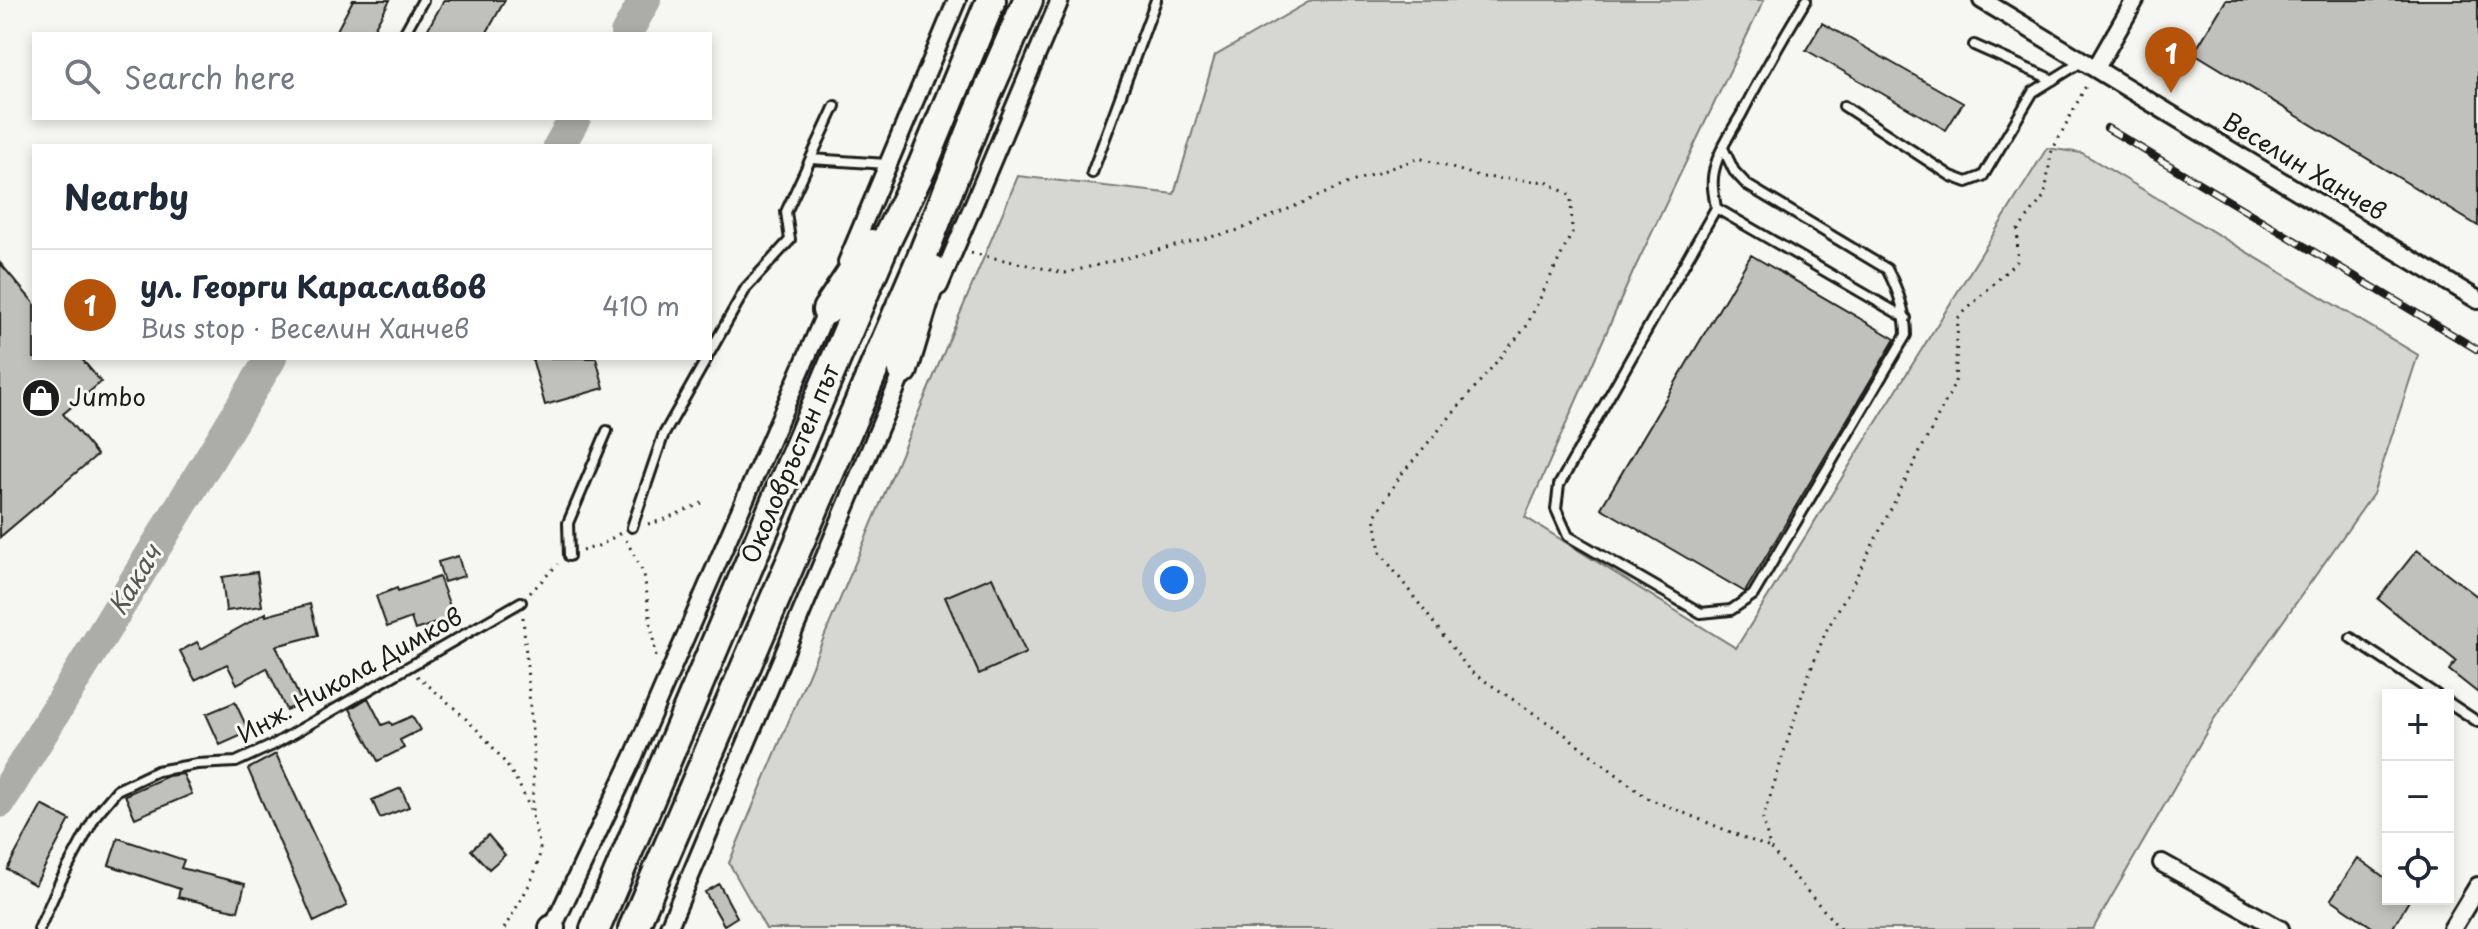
<!DOCTYPE html>
<html lang="en">
<head>
<meta charset="utf-8">
<style>
	body { margin:0; font-family:"Playpen Sans",sans-serif; background:#f6f6f7; color:#1f2937 }
	.controls { position:absolute; right:24px; bottom:24px; display:grid; overflow:hidden; border-radius:0px; box-shadow:0 4px 12px #0003 }
	.controls button { width:72px; height:72px; display:grid; place-items:center; padding:0; border:0; border-bottom:2px solid #e0e1e3; background:#fff; color:#1f2937; font:40px sans-serif }
	.you { position:absolute; left:1174px; top:580px; width:28px; height:28px; margin:-20px; border:6px solid #fff; border-radius:50%; background:#1a73e8; box-shadow:0 0 0 12px #1a73e833 }
	.badge { display:grid; place-items:center; width:52px; height:52px; border-radius:50%; background:#b45309; color:#fff; font-size:26px; font-weight:700 }
	.pin { position:absolute; translate:-50% -66px; filter:drop-shadow(0 2px 4px #0008) }
	.pin::after { content:''; position:absolute; top:42px; width:28px; height:24px; background:inherit; clip-path:polygon(0 0,100% 0,50% 100%) }
	.list { margin:0; padding:0; list-style:none }
	h2 { display:flex; justify-content:space-between; align-items:center; height:104px; margin:0; padding:0 32px; font-size:34px }
	h2 small { font-size:26px; font-weight:400; color:#747a83 }
	.list li { display:grid; grid-template-columns:52px 1fr auto; gap:24px; align-items:center; box-sizing:border-box; height:112px; padding:0 32px; border-top:2px solid #e0e1e3 }
	.list b { display:block; font-size:30px; white-space:nowrap }
	.list p { margin:0; font-size:26px; white-space:nowrap; color:#747a83 }
	.list em { font-size:26px; font-style:normal; color:#747a83 }
	.icon { flex:none; width:44px; height:44px; fill:none; stroke:currentColor; stroke-width:2; stroke-linecap:round; stroke-linejoin:round }
	.map { position:relative; flex:none; width:2478px; height:929px; overflow:hidden }
	.search { position:absolute; background:#fff; box-shadow:0 4px 12px #0003; left:32px; top:32px; width:680px; height:88px; display:flex; align-items:center; gap:20px; box-sizing:border-box; padding:0 28px; border-radius:0px; color:#747a83; font-size:30px }
	.panel { position:absolute; background:#fff; box-shadow:0 4px 12px #0003; left:32px; top:144px; width:680px; height:216px; border-radius:0px }
	.map>svg:first-child { display:block }
</style>
</head>
<body>
<div class="map">
<svg width="2478" height="929" viewBox="0 0 2478 929">
	<rect width="100%" height="100%" fill="#f6f6f2"/>
	<filter id="ink" filterUnits="userSpaceOnUse"><feTurbulence type="fractalNoise" baseFrequency=".0125" numOctaves="2"/><feDisplacementMap in="SourceGraphic" scale="16" xChannelSelector="R" yChannelSelector="G"/><feConvolveMatrix kernelMatrix="1 2 1 2 8 2 1 2 1" color-interpolation-filters="sRGB"/></filter>
	<g filter="url(#ink)">
		<path fill="#d6d6d2" stroke="#797977" stroke-width="2" d="M1312 0H1764L1633 272 1525 517 1736 648 2047 148 2082 153 2418 355 2373 494 2214 719 2093 929H766L729 863 1018 176 1174 194 1215 56Z"/>
		<g fill="none" stroke-linecap="round" stroke-linejoin="round">
			<path stroke="#acaca9" stroke-width="32" d="M626 34 645 0
				M559 146 575 118
				M0 802 271 358"/>
		</g>
		<path fill="#c0c0bd" stroke="#1c1c1c" stroke-width="2" d="M353 0H390L371 34H335Z
			M444 0H505L486 34H425Z
			M2226 0H2478V226L2194 53Z
			M1822 23 1963 103 1946 130 1806 50Z
			M1751 255 1895 339 1745 592 1601 508Z
			M0 263 34 303V358H81L101 382 63 414 97 455 0 537Z
			M532 358H596L604 388 545 405Z
			M2417 550 2478 597V693L2449 670 2456 661 2378 599Z
			M458 556 464 576 444 582 438 562Z
			M257 572 262 606 226 611 222 577Z
			M439 577 454 617 415 630 411 618 387 627 376 596 397 588 398 591Z
			M992 577 1026 653 979 674 945 597Z
			M310 604 318 635 276 646 302 703 286 710 267 668 237 684 227 664 195 680 180 651 197 642 201 649 266 613V616Z
			M368 698 382 725 390 722 392 725 412 716 420 730 400 740 404 748 378 761 350 709Z
			M235 702 249 732 220 745 206 714Z
			M276 754 347 906 314 922 248 769Z
			M183 774 192 794 135 818 125 795 168 776Z
			M401 788 409 807 380 818 372 800Z
			M42 805 70 820 35 885 7 869Z
			M488 835 505 855 489 869 471 850Z
			M118 838 184 860 181 868 245 884 238 911 178 897 180 889 109 865Z
			M2358 858 2388 880V899H2410L2392 929H2375L2331 899Z
			M719 884 737 917 724 925 705 892Z"/>
		<g fill="none" stroke-linecap="round" stroke-linejoin="round">
			<defs>
				<path id="lane" d="M404 34 423 0
					M1974 45 2053 80
					M1844 106 1951 176 1967 182 1983 176 2033 92 2083 61
					M1723 148 1734 171 1747 185 1887 269C1898 290 1906 311 1906 335L1753 595 1731 610 1701 613 1568 536 1556 509 1559 485 1716 208C1714 195 1711 184 1714 171 1718 152 1731 132 1741 115 1761 76 1783 38 1806 0
					M811 159 887 164
					M1092 173 1156 0
					M1716 208 1906 318
					M710 352 746 288 790 240 786 212 835 106
					M632 527 663 436 707 358
					M569 556 568 523 607 431
					M2351 638 2437 695
					M2448 702 2478 722
					M39 929 60 882 96 815 117 790 157 771 197 764 236 762 273 745 521 602"/>
				<path id="street" d="M1982 0 2478 300
					M2096 68 2135 0
					M847 262 957 0
					M939 286 1060 0
					M2162 863 2280 929
					M552 929 633 758 829 305
					M668 929 907 362
					M2452 929 2478 886"/>
				<path id="primary" d="M552 929V928"/>
				<path id="highway" d="M827 310 871 244
					M903 370 933 270
					M595 929 885 243 922 167 991 0
					M633 929 922 257 979 112 1028 0"/>
			</defs>
			<use href="#lane" stroke="#1c1c1c" stroke-width="14"/>
			<use href="#street" stroke="#1c1c1c" stroke-width="22"/>
			<use href="#primary" stroke="#1c1c1c" stroke-width="30"/>
			<use href="#highway" stroke="#1c1c1c" stroke-width="34"/>
			<path stroke="#1c1c1c" stroke-width="3" stroke-dasharray="2 6" stroke-linecap="butt" d="M971 253 1065 273 1239 230 1349 183 1419 158 1482 177 1547 182 1571 196 1572 233 1526 327 1400 476 1375 516 1380 552 1470 671 1559 730 1647 798 1770 848
				M648 524 660 521 707 501
				M626 540 644 574 656 659
				M582 551 601 545 622 532
				M530 593 558 564
				M523 617 534 756 532 812
				M417 676C465 716 522 764 535 828 537 835 540 844 540 851 537 879 516 906 504 929
				M1840 929 1770 848 1763 819 1807 679 1826 631 1850 589 1955 383 1958 318 2017 261 2018 230 2045 195 2051 153 2088 82"/>
			<use href="#lane" stroke="#f6f6f2" stroke-width="8"/>
			<use href="#street" stroke="#f6f6f2" stroke-width="16"/>
			<use href="#primary" stroke="#f6f6f2" stroke-width="24"/>
			<use href="#highway" stroke="#f6f6f2" stroke-width="28"/>
			<defs>
				<path id="rail" d="M2107 128 2478 350"/>
			</defs>
			<use href="#rail" stroke="#1c1c1c" stroke-width="8"/>
			<use href="#rail" stroke="#f6f6f2" stroke-width="5" stroke-dasharray="15" stroke-linecap="butt"/>
		</g>
	</g>
	<defs>
		<symbol id="shop-disc" viewBox="-11 -11 22 22"><circle r="9.5" fill="#1c1c1c" stroke="#f6f6f2"/><path d="M-5-2.5h2.3a2.7 3.5 0 0 1 5.4 0H5L5.5 6h-11ZM-1.5-2.5h3a1.5 2.3 0 0 0-3 0Z" fill="#fff"/></symbol>
	</defs>
	<g fill-rule="evenodd">
		<use href="#shop-disc" x="19" y="376" width="44" height="44"/>
	</g>
	<g text-anchor="middle" stroke-width="6" stroke-linejoin="round" paint-order="stroke">
		<g font-size="24" fill="#1c1c1c" stroke="#f6f6f2">
			<text transform="translate(2304 167) rotate(31)" y="8">Веселин Ханчев</text>
			<text transform="translate(791 464) rotate(-67)" y="8">Околовръстен път</text>
			<text transform="translate(350 676) rotate(-29)" y="8">Инж. Никола Димков</text>
		</g>
		<g font-size="24" fill="#1c1c1c" stroke="#f6f6f2" text-anchor="start">
			<text x="69" y="406">Jumbo</text>
		</g>
		<g font-size="26" font-style="italic" fill="#565654" stroke="#f6f6f2">
			<text transform="translate(135 580) rotate(-59)" y="9">Какач</text>
		</g>
	</g>
</svg>
<div class="controls">
<button>+</button>
<button>−</button>
<button><svg class="icon" aria-label="locate" viewBox="0 0 24 24"><circle cx="12" cy="12" r="6"/><path d="M12 2v4M12 18v4M2 12h4M18 12h4"/></svg></button>
</div>
<div class="you"></div>
<div class="pin badge" style="left:2171px;top:93px">1</div>
<div class="search"><svg class="icon" aria-label="search" viewBox="0 0 24 24"><circle cx="10" cy="10" r="6"/><path d="M15 15l6 6"/></svg>Search here</div>
<section class="panel">
<h2>Nearby<small></small></h2>
<ul class="list">
<li><span class="badge">1</span><div><b>ул. Георги Караславов</b><p>Bus stop · Веселин Ханчев</p></div><em>410 m</em></li>
</ul>
</section>
</div>
</body>
</html>
